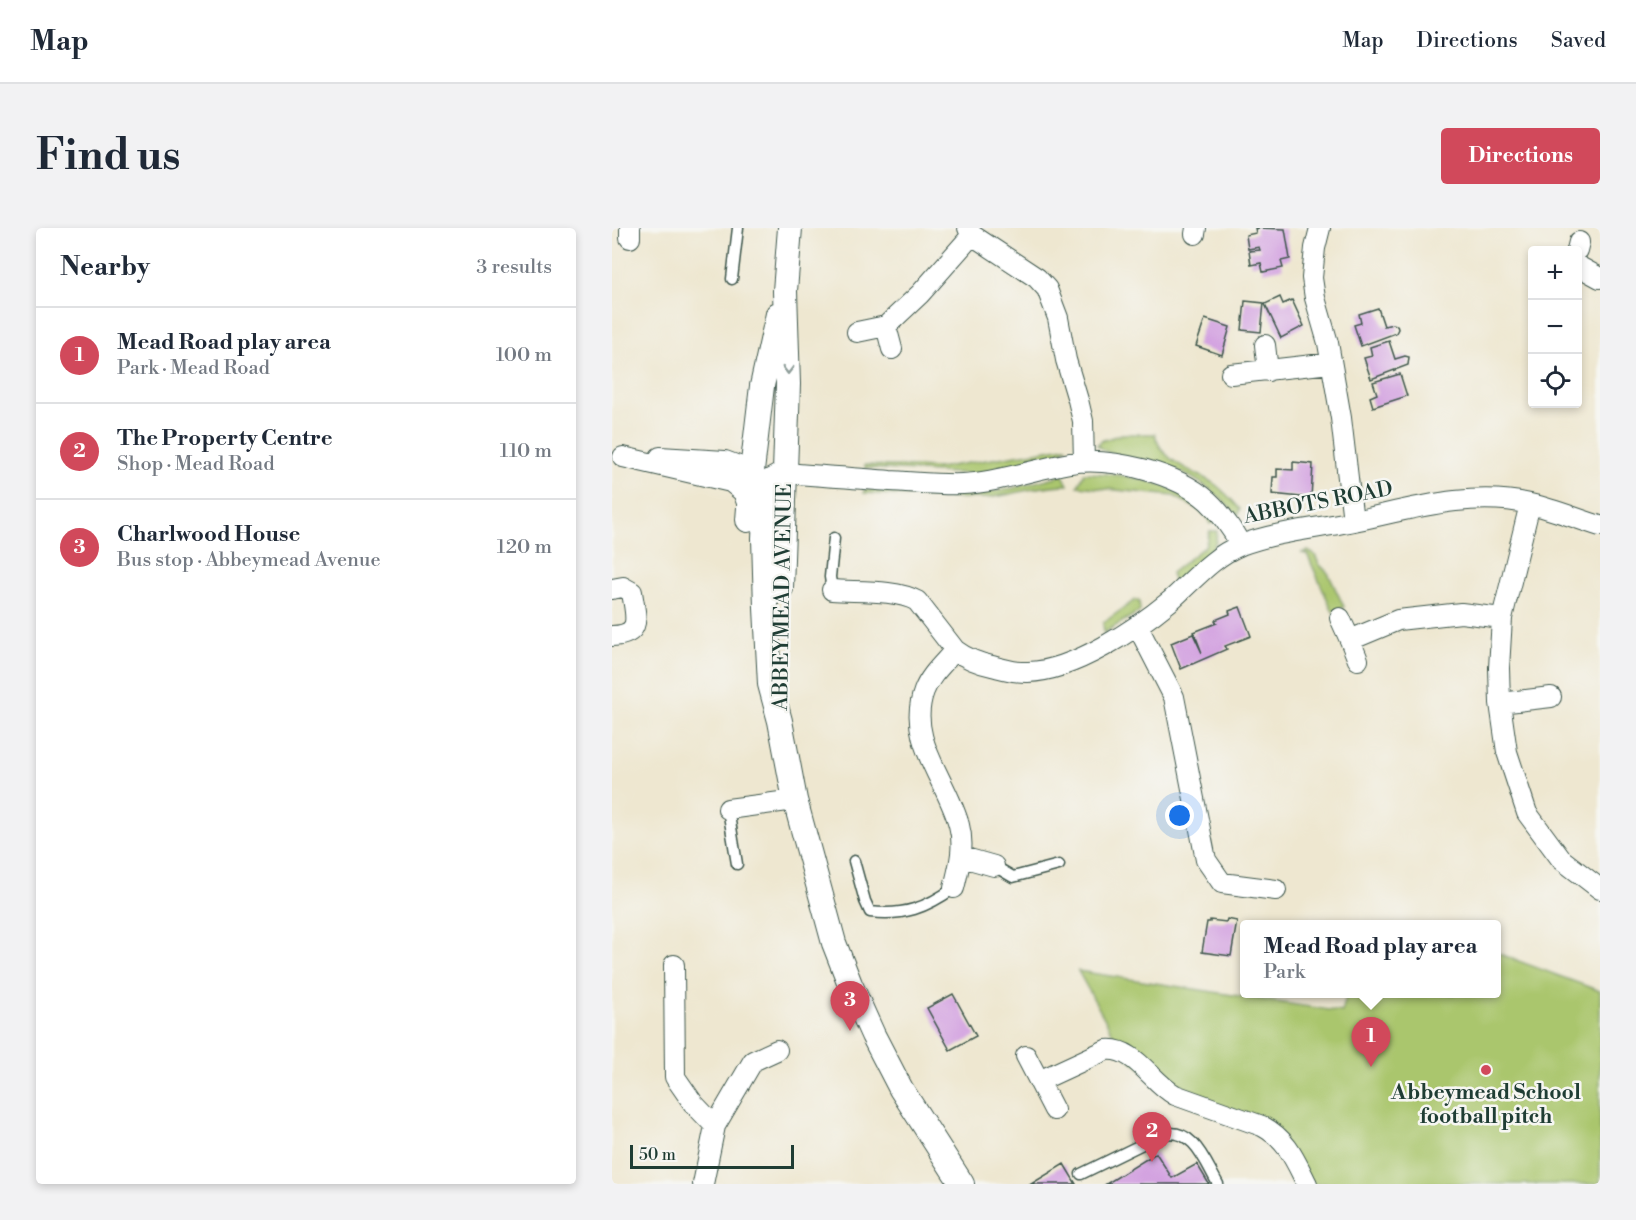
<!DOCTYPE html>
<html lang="en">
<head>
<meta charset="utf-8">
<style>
	body { margin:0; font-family:"Libre Bodoni",serif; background:#f2f2f3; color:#1f2937 }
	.controls { position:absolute; right:18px; top:18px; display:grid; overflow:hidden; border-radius:6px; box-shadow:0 3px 9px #0003 }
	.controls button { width:54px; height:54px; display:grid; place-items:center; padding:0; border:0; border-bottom:2px solid #e0e1e3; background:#fff; color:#1f2937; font:30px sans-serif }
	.scale { position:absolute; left:18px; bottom:15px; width:164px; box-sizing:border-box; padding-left:6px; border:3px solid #1f3d34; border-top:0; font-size:16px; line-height:21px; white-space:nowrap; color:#1f3d34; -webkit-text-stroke:4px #f6f6f2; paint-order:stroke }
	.you { position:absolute; left:568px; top:588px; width:21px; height:21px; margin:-15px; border:4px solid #fff; border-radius:50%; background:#1a73e8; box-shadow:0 0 0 9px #1a73e833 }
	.badge { display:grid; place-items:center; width:39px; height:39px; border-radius:50%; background:#d1495b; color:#fff; font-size:20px; font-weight:700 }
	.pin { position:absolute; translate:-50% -50px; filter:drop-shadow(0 2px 3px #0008) }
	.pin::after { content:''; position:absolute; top:32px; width:21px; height:18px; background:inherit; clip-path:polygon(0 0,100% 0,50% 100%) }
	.popup { position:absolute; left:628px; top:692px; width:261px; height:78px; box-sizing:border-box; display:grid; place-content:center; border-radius:6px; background:#fff; filter:drop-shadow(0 2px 4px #0005); font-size:20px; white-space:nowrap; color:#747a83 }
	.popup b { font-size:22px; color:#1f2937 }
	.popup::after { content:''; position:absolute; left:50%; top:100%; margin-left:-12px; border:12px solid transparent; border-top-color:#fff }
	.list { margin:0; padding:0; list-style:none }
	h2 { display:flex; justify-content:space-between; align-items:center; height:78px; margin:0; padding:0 24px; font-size:26px }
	h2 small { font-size:20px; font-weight:400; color:#747a83 }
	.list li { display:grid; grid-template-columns:39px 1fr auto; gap:18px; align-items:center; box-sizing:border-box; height:96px; padding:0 24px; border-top:2px solid #e0e1e3 }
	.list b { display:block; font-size:22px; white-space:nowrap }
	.list p { margin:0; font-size:20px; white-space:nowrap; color:#747a83 }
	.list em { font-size:20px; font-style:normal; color:#747a83 }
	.icon { flex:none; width:33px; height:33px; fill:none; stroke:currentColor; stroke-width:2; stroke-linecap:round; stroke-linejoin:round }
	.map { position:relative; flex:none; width:988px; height:956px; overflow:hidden; border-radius:6px }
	header { display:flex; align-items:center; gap:36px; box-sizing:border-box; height:84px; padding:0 30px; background:#fff; border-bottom:2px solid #e0e1e3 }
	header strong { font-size:28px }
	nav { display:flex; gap:33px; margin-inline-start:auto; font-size:21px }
	.intro { display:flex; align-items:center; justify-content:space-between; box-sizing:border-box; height:144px; padding:0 36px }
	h1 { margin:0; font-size:42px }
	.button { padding:15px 27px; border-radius:6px; background:#d1495b; color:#fff; font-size:21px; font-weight:700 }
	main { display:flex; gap:36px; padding:0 36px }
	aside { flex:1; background:#fff; border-radius:6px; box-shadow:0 3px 9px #0003 }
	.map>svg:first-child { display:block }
</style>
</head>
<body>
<header>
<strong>Map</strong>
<nav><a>Map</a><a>Directions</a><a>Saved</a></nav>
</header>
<div class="intro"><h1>Find us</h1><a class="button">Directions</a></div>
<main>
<aside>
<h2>Nearby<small>3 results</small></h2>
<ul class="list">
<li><span class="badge">1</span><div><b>Mead Road play area</b><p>Park · Mead Road</p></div><em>100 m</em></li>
<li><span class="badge">2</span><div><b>The Property Centre</b><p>Shop · Mead Road</p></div><em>110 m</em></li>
<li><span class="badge">3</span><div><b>Charlwood House</b><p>Bus stop · Abbeymead Avenue</p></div><em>120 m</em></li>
</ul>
</aside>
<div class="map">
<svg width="988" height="956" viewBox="0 0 988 956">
	<rect width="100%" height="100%" fill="#f6f6f2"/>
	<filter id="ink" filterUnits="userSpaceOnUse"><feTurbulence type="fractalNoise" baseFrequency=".0167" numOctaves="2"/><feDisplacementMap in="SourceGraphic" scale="12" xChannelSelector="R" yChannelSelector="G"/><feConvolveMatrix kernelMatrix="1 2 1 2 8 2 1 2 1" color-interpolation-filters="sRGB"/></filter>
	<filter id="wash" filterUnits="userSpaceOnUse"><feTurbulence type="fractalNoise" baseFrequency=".008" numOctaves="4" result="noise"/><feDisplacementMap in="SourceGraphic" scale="24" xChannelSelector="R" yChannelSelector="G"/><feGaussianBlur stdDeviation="1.35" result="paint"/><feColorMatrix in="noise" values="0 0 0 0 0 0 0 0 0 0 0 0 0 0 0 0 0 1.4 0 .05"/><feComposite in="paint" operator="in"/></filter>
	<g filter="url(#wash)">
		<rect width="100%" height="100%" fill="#eee7d0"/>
		<path fill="#aac66d" stroke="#648250" stroke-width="1.5" d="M510 206H543C549 235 582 242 604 257 613 264 620 272 628 281L626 287 623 285C603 261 576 245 546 235 530 230 496 230 485 217L489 213Z
			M453 219 455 220 442 228 420 234 361 246 253 240V237L326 240Z
			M472 245C517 245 574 256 603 293L598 296 595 289 589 283 562 268 466 258Z
			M451 247 456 257C428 256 401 268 373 270 333 272 292 267 252 265V261L361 266 394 262Z
			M598 303H605L604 313 600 321 562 355 559 345 593 318Z
			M696 323 703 327 707 336 716 345 732 379 721 384 695 326 689 325Z
			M523 372H527L528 383 492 405 491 395Z
			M885 725 988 763V956H695L674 916 563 867 505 821 501 806 466 743 730 784 735 766H885Z"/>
		<g id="blocks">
			<path fill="#d3a2e0" d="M643 0 673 1 678 31 669 33 671 40 651 44 649 35 639 37 637 23 648 22 647 19 636 21 634 7 644 5Z
				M668 69 671 76 680 72 692 98 669 110 653 76Z
				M633 73 652 75 649 104 630 102Z
				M766 80 772 98 781 96 785 97 786 101 784 105 749 118 742 97 749 95 747 86Z
				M593 91 618 99 610 127 584 118Z
				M777 113 783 131 793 128 797 129 796 137 759 151 752 130 760 128 758 119Z
				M788 146 795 168 761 179 758 169 765 166 761 154Z
				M681 234 701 236 699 270 660 266 661 249H665V241L681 242Z
				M628 379 639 408 613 418 615 421 569 441 559 415 581 406 590 425 582 404 605 395 603 392 618 386 617 383Z
				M615 691 625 693 619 728 590 724 595 694H598V692L614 694Z
				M341 766 364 808 338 822 315 780Z
				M544 925 560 950 585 936 597 956H494Z
				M452 936 464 956H419Z"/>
		</g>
	</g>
	<g filter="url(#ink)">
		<use href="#blocks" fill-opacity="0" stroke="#3e564b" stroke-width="1.5"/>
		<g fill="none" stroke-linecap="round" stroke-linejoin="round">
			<defs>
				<path id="service" d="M120 51 126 0
					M220 362 218 349 222 310
					M116 581 125 636
					M242 633 253 673 258 684C292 688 314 680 342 660
					M382 638 401 649 447 637
					M469 946 551 906C582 899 593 934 606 956"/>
				<path id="minor" d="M18 0V10
					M356 0 360 7 425 50 435 61 446 90 454 132 466 172 471 193 472 234
					M708 0 703 20 700 50 703 70 716 115 729 190 741 293
					M583 6 584 0
					M965 22 967 14
					M966 38 988 50
					M274 98 280 121
					M245 104 274 98 308 66 360 7
					M653 117 656 143
					M619 146 719 135
					M11 229 119 254 131 264 137 280
					M48 229 113 233 140 243
					M173 245C208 248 243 250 278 253 302 254 326 257 351 256 388 254 422 241 458 235 500 229 565 245 596 273 610 286 620 301 629 317 664 304 701 301 737 294 796 282 857 262 918 276 942 281 965 291 988 298
					M918 276 890 390 887 440 888 475 895 524 915 585 949 631 988 661
					M0 361 11 359 20 364C23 387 32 407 0 408
					M220 362C245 364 284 361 305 373L343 422C332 435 318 447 312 463 294 511 335 552 347 597 353 619 347 639 342 660
					M728 390 738 412 786 392 849 385 890 390
					M526 399 562 469 594 632 610 655 664 662
					M738 412 746 432
					M343 422C355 431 366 435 380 438 392 441 404 445 416 444 462 443 524 401 558 373 582 352 600 329 629 317
					M888 475 939 469
					M116 581 183 572
					M350 629 382 638
					M62 737 63 849 81 875 103 898
					M414 828 427 853 494 822C523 819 539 854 563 867L650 898C675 911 683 932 695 956
					M427 853 442 882
					M91 956 103 898 141 833 165 822"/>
				<path id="tertiary" d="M173 245 159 253 154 266 152 310 154 380 158 456 168 493 183 572 222 715 238 756 261 807 289 861 350 956
					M136 292 140 243 150 158 166 86
					M169 360 176 156 173 63 178 0"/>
			</defs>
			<use href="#service" stroke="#3e564b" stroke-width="13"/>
			<use href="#minor" stroke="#3e564b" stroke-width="22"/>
			<use href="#tertiary" stroke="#3e564b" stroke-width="26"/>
			<use href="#service" stroke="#fff" stroke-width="10"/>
			<use href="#minor" stroke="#fff" stroke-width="20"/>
			<use href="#tertiary" stroke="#fff" stroke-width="24"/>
		</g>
		<defs><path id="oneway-chevron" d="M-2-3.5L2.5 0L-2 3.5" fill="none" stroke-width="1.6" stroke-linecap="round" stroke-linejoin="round" transform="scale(1.5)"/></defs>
		<use stroke="#8f9e9a" href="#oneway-chevron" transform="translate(176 142) rotate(90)"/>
	</g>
	<circle fill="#d1495b" stroke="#f6f6f2" stroke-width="2" cx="874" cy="842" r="6"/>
	<g text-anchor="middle" stroke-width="5" stroke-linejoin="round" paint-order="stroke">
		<g font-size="21" fill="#1f3d34" stroke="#f6f6f2">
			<text transform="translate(706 274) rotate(-11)" y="7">ABBOTS ROAD</text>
			<text transform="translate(170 369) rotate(-89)" y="7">ABBEYMEAD AVENUE</text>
		</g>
		<g font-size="21" font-weight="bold" fill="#1f3d34" stroke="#f6f6f2">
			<text x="874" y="871">Abbeymead School<tspan x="874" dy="24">football pitch</tspan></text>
		</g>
	</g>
</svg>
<div class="controls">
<button>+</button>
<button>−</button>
<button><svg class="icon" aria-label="locate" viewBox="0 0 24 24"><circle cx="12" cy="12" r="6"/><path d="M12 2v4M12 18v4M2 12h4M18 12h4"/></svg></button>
</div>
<div class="scale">50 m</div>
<div class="you"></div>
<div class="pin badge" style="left:759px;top:839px">1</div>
<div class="popup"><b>Mead Road play area</b>Park</div>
<div class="pin badge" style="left:540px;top:934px">2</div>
<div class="pin badge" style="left:238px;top:803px">3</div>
</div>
</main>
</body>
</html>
